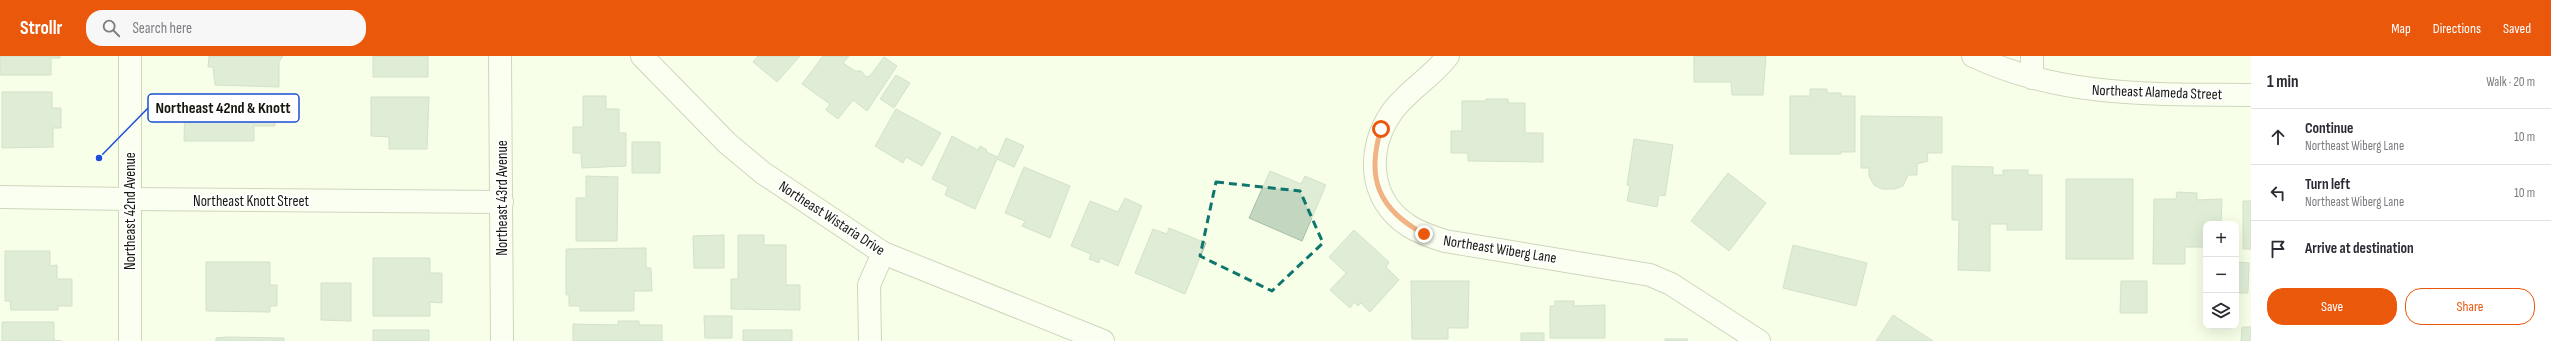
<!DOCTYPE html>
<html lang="en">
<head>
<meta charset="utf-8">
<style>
	body { margin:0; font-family:"Sofia Sans Condensed",sans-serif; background:#f7f7f7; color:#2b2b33 }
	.controls { position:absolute; right:12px; bottom:12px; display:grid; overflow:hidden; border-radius:8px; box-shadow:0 4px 16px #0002 }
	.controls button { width:36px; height:36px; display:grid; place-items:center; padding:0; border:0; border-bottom:1px solid #e1e1e2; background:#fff; color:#2b2b33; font:20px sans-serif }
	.stop { position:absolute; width:12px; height:12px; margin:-9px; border:3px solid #ea580c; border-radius:50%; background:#fff }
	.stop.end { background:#ea580c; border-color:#fff; box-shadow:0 1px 4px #0008 }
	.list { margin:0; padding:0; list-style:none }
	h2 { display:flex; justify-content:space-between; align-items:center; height:52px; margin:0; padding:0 16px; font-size:17px }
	h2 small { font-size:13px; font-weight:400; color:#7c7c81 }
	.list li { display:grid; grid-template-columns:26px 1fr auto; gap:12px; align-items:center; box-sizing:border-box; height:56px; padding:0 16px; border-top:1px solid #e1e1e2 }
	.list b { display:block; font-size:15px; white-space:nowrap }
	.list p { margin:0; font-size:13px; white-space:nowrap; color:#7c7c81 }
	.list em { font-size:13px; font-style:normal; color:#7c7c81 }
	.actions { display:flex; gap:8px; padding:12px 16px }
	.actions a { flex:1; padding:9px 0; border:1px solid #ea580c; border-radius:16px; text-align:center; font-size:14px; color:#ea580c }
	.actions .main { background:#ea580c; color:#fff }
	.icon { flex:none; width:22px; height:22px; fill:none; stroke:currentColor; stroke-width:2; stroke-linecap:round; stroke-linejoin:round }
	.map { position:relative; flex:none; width:2251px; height:285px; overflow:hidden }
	header { display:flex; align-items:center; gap:24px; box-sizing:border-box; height:56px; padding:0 20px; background:#ea580c; color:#fff }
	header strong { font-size:19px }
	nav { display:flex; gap:22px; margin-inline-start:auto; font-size:14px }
	.search { width:280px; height:36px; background:#f7f7f7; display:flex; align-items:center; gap:10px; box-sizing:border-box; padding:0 14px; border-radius:16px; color:#7c7c81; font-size:15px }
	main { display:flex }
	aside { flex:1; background:#fff }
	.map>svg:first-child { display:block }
</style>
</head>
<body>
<header>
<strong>Strollr</strong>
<div class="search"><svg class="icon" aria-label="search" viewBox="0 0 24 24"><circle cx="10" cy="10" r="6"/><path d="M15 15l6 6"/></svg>Search here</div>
<nav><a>Map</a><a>Directions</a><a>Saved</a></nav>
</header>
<main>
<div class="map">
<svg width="2251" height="285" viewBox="0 0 2251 285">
	<rect width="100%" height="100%" fill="#f7ffe8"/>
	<path fill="#c2d6c0" stroke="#a9bda7" d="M0 0H60V2H51V19H0Z
		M209 0H283L279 6V31L215 29 213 11H208Z
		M373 0H428V21H373Z
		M758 0H800L777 26 753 6Z
		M823 0H849L843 7 855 15H861L866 21 870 20 884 1 897 10 867 55 853 44 838 63 826 54 830 48 802 28Z
		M1694 0H1766L1763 39H1732L1731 26H1694Z
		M896 19 910 27 894 52 880 43Z
		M1810 33H1827V37H1841V40H1855V96H1841V98H1790V40H1810Z
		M2 36H52V52H61V72H53V91L2 92Z
		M583 40H606V53H619V77H626V110L582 112 581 97H573V71H583Z
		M371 41H429L427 93H389V81L371 80Z
		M185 42 275 43V70H254V85H184Z
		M1486 43H1508V47H1525V77H1543V106L1468 105V97H1451V75H1462V45H1486Z
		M896 53 941 77 922 110 906 101 903 107 875 90Z
		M1861 60 1942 61V97H1927L1928 105 1917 108V119H1908L1903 130 1895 133H1882L1874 129 1869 120V112H1861Z
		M952 80 978 94 980 90 987 94 986 96 998 101 1006 82 1024 90 1014 111 997 103 975 153 945 139 948 131 932 123Z
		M1634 83 1673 89 1665 140 1659 139 1657 151 1627 145 1630 130 1627 129Z
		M632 86H660V117H632Z
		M1952 110 1993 111V119H2003V114H2028V119H2042V174H2007V168H1990V215L1958 214 1959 164H1952Z
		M1024 111 1070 130 1050 182 1022 170 1025 165 1005 157Z
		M1270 115 1301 128 1305 120 1326 129 1302 185 1249 162Z
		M1728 117 1766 147 1729 195 1691 165Z
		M586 120 618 121 617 185H576V142H586Z
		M2066 123H2133V203H2066Z
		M2177 136 2197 137V144L2222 143 2221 168H2206V191H2185V208H2153L2154 143H2176Z
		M1125 142 1142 150 1118 210 1100 202 1099 207 1089 203 1091 198 1071 190 1090 145 1118 156Z
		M2243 145H2251V193H2243Z
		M1169 172 1206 187 1185 238 1135 217 1153 173 1167 178Z
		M1354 174 1389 206 1386 211 1399 224 1370 256 1361 247 1358 250 1354 246 1350 252 1330 234 1346 217 1329 201Z
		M724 179V212H694L693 180Z
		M738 179H764V189H786V229H800V254L731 253V223H738Z
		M1793 189 1867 207 1856 250 1783 232Z
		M646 192V212H651L652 235H634V255H580V250H569V239H566V193Z
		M5 195H50V210L57 209V223H72V250H58V254H11L10 245H5Z
		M373 202H430V217H442V247L430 246V260H373Z
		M206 206H270V229H277V250H270V256L206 255Z
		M2236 206 2249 207 2248 237H2236Z
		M1411 225H1469L1468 272H1448V283H1412Z
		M2121 225H2147V257H2120Z
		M321 227H351V265L321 264Z
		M1555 245H1574V250L1605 249V282H1550V250H1555Z
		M1893 259 1933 285H1876Z
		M704 260H732V282H705Z
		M618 265H639V269H662V285H573V268L618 269Z
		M2 266H54V284L62 285H2Z
		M2242 271H2251V285H2241Z
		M373 274H429V285H373Z
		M743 274H792V285H743Z
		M1521 277H1544V285H1521Z
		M228 281 284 282V285H216V282Z
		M1665 283H1687L1688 285H1665Z"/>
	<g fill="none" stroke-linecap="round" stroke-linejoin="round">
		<defs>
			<path id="street" d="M500 0 502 285
				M642 0 727 87 763 117 883 197 1103 285
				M1448 0C1432 21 1407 35 1392 56 1366 93 1368 144 1409 170 1420 177 1432 181 1445 185L1650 219 1671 228 1759 285
				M1973 0C2063 42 2154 38 2251 39
				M2032 0V22
				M130 143 502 146
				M870 285 869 229 883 197"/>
			<path id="secondary" d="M0 141 130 143
				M130 285V0"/>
		</defs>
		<use href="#street" stroke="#9ca48a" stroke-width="24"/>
		<use href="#secondary" stroke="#9ca48a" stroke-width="24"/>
		<use href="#street" stroke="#fff" stroke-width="22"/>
		<use href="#secondary" stroke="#fff" stroke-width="22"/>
	</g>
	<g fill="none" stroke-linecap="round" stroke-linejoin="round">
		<path stroke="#ea580c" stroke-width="5" d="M1381 73C1366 122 1378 153 1424 178"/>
	</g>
	<path d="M0 0H2251V285H0ZM1216 126 1300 135 1323 187 1272 235 1200 200Z" fill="#f7ffe8" fill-opacity=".55" fill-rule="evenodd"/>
	<path fill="none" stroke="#0f766e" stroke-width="3" stroke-dasharray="8 5" stroke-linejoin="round" d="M1216 126 1300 135 1323 187 1272 235 1200 200Z"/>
	<g text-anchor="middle" stroke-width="4" stroke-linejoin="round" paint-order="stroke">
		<g font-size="15" fill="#15180f" stroke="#fff">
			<text transform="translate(2157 36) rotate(2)" y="5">Northeast Alameda Street</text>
			<text transform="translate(502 142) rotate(-90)" y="5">Northeast 43rd Avenue</text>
			<text x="251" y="150">Northeast Knott Street</text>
			<text transform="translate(130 155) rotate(-90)" y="5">Northeast 42nd Avenue</text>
			<text transform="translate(832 162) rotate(33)" y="5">Northeast Wistaria Drive</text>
			<text transform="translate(1500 193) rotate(9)" y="5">Northeast Wiberg Lane</text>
		</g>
	</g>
	<path fill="none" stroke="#1d4ed8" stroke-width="1.5" d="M99 102L148 52"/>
	<circle fill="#1d4ed8" stroke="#fff" stroke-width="1.5" cx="99" cy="102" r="4"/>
	<rect fill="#fff" stroke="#1d4ed8" stroke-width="1.5" x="148" y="38" width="151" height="28" rx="4"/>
	<g font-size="16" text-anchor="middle" font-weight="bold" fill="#15180f">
		<text x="223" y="57">Northeast 42nd &amp; Knott</text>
	</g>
</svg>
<div class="controls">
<button>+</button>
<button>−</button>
<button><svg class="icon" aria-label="layers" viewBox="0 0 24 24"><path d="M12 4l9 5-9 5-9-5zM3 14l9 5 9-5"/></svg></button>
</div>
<div class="stop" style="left:1381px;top:73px"></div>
<div class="stop end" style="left:1424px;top:178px"></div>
</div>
<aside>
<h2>1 min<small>Walk · 20 m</small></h2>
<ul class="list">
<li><svg class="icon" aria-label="ahead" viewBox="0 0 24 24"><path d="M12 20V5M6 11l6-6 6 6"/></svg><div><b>Continue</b><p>Northeast Wiberg Lane</p></div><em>10 m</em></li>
<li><svg class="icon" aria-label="left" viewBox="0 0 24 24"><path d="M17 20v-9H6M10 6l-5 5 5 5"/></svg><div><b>Turn left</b><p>Northeast Wiberg Lane</p></div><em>10 m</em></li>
<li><svg class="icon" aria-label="arrive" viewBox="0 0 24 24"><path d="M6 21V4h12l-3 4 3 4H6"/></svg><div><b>Arrive at destination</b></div></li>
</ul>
<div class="actions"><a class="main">Save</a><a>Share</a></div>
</aside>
</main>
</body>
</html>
